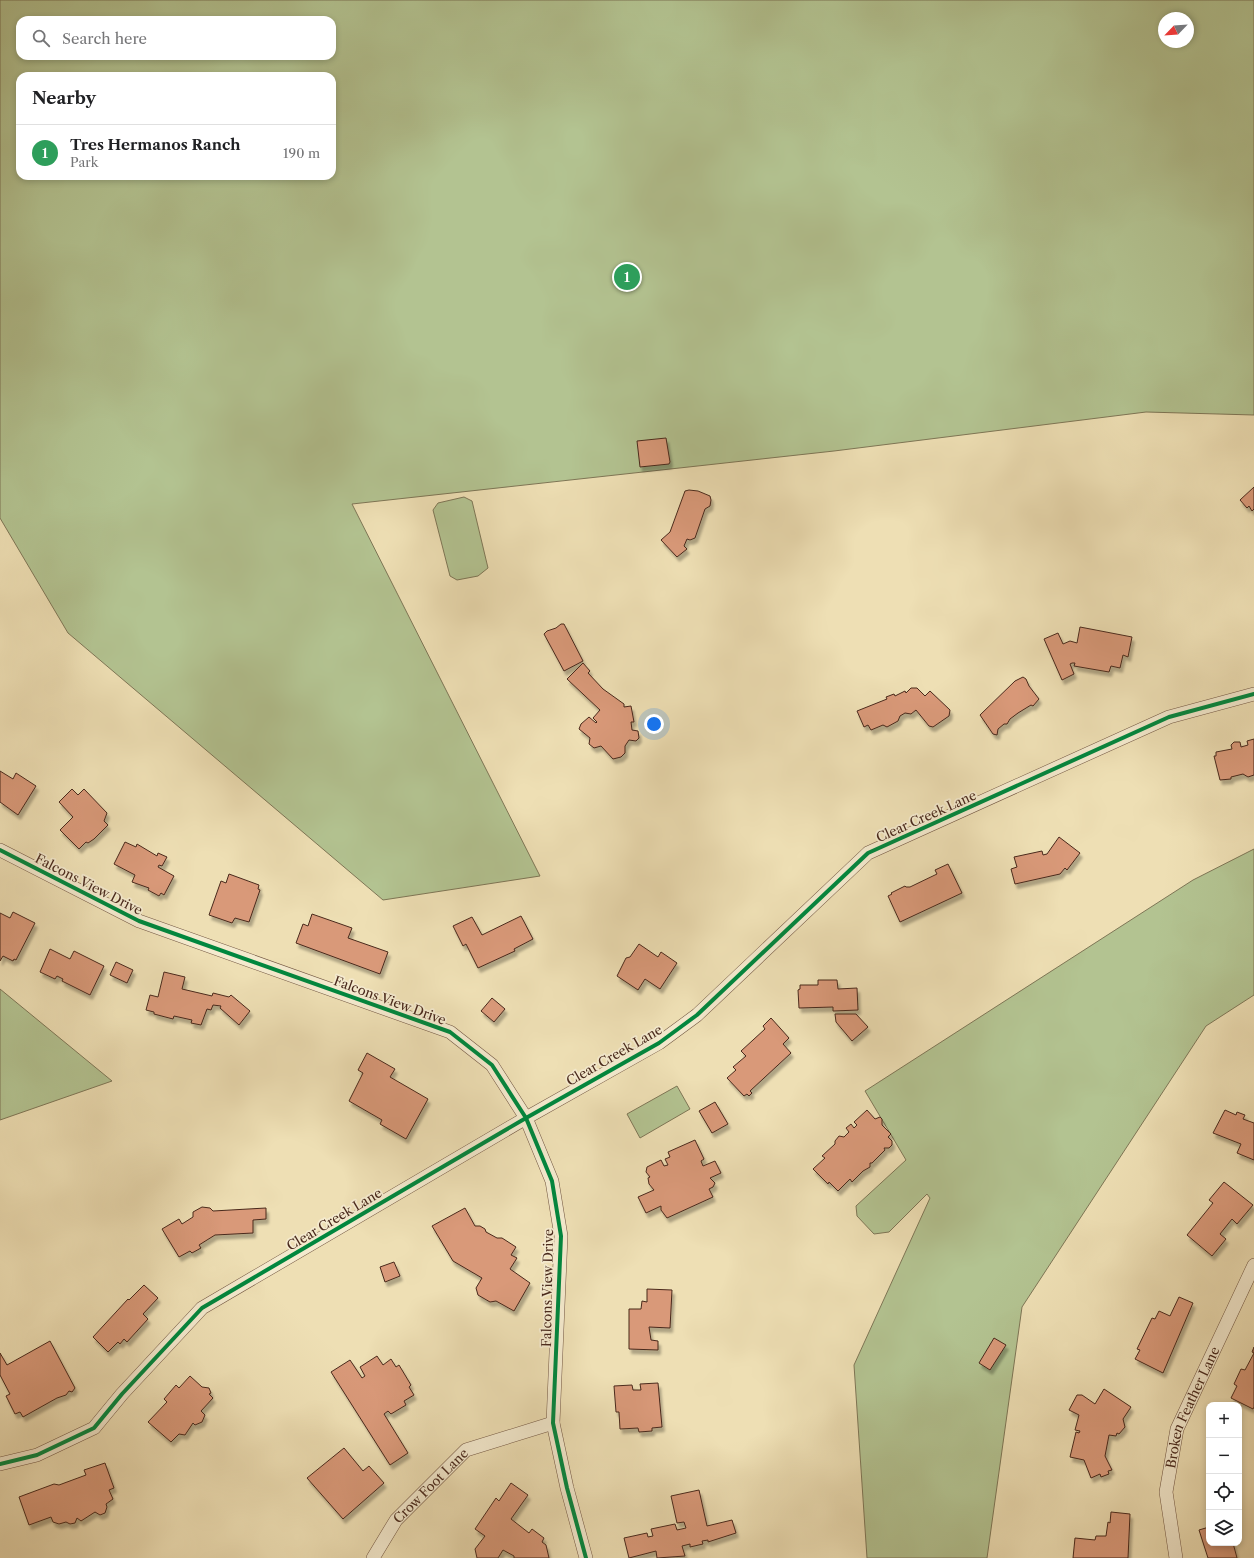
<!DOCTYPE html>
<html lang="en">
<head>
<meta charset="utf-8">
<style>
	body { margin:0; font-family:"Libre Caslon Text",serif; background:#f2f2f2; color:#202124 }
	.controls { position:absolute; right:12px; bottom:12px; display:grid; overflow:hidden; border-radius:8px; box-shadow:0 2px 6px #0003 }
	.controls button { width:36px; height:36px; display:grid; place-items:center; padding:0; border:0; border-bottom:1px solid #e0e0e0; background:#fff; color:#202124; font:20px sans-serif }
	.compass { position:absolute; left:1158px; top:12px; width:36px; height:36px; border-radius:50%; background:#fff; box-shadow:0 2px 6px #0003; rotate:245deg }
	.you { position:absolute; left:654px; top:724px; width:14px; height:14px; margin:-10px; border:3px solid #fff; border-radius:50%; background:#1a73e8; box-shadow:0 0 0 6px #1a73e833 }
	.badge { display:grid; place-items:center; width:26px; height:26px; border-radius:50%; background:#8f2418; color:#fff; font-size:13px; font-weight:700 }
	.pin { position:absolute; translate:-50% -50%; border:2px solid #fff; box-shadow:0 1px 4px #0006 }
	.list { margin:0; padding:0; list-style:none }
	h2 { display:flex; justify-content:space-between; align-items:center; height:52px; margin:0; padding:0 16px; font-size:17px }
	h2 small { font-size:13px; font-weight:400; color:#757577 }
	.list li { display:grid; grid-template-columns:26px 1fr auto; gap:12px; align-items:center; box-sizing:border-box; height:56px; padding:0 16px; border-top:1px solid #e0e0e0 }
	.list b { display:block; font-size:15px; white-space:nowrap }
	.list p { margin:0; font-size:13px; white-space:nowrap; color:#757577 }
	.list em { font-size:13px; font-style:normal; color:#757577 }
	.icon { flex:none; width:22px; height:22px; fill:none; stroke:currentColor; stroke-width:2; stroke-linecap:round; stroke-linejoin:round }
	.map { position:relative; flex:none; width:1254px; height:1558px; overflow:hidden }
	.search { position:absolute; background:#fff; box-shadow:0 2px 6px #0003; left:16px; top:16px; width:320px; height:44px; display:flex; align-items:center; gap:10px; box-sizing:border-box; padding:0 14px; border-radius:12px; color:#757577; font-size:15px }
	.panel { position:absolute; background:#fff; box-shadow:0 2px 6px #0003; left:16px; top:72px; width:320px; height:108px; border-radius:12px }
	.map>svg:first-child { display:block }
</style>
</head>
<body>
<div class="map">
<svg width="1254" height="1558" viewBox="0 0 1254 1558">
	<defs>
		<filter id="shadow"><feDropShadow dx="2.5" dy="4.5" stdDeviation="1" flood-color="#0004"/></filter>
	</defs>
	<rect width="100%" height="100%" fill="#eedfb4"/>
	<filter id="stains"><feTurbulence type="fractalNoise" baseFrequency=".005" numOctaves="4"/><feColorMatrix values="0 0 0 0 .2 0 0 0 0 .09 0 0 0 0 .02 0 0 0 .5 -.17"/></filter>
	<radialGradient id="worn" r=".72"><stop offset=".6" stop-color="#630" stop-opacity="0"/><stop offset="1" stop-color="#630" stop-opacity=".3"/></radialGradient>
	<path fill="#b3c391" stroke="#7e7656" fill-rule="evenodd" d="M0 0H1254V415L1146 412 834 451 352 504 540 876 383 900 68 633 0 518ZM1164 18H1188V42H1164ZM20 20H332V56H20ZM20 76H332V176H20Z
		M464 497 472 501 488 568 478 576 457 580 450 576 433 510 438 503Z
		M1254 849V995L1206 1026 1022 1307 987 1558H867L854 1365 930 1198 927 1194 889 1232 874 1234 857 1216 856 1206 906 1160 865 1091 1193 880Z
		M0 989 112 1081 0 1120Z
		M677 1086 690 1109 640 1138 627 1114Z"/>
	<path fill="#d99979" stroke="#49291c" filter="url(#shadow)" d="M666 438 670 462 669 464 640 467 637 441Z
		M1254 487V509L1252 511 1249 506 1247 508 1240 500Z
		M689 490 698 491 710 496 711 500 710 506 705 509 695 538 690 540 687 539 684 546 687 549 677 557 661 540 670 532 685 491Z
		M561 624H564L583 661 564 671 544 634 547 631 556 628Z
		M1080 627 1132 637 1128 657 1123 655 1120 668 1111 666 1109 672 1074 666 1075 663H1072L1070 664 1074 674 1062 680 1044 639 1058 633 1063 644 1070 641 1077 643Z
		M583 663 590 671 588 673 603 689 624 704V707L631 706 634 722H631L632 730 638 731 639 738 636 741 629 740 625 746V753L621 757 613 759 601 746 594 748 589 744 590 738 579 729 581 724 589 717 596 723 597 722 593 718 600 710 567 679Z
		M1023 677 1026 679 1029 686 1039 699 1033 706 1031 705 1018 713 1010 719 1007 724H1004L998 729 997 735 993 734 980 715 1015 681Z
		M911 688H917L925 696 930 691 950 710 949 716 933 727 929 726 916 710 911 714 905 713 900 716 898 721 887 727 883 725 871 730 868 725 864 727 857 711 887 699 886 697 894 694 895 696 905 691 906 693Z
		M1254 739V775L1248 777 1243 774 1231 777V779L1220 780 1214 756H1216V752L1232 749 1231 745 1234 742H1240L1241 747 1248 745 1247 741Z
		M0 771 13 779 16 773 36 786 18 815 0 802Z
		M72 789 78 795 84 789 107 813 104 821 108 825 94 839 88 843 86 842 79 849 60 830 73 817 59 802Z
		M1059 837 1080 853 1067 870 1065 868 1060 874 1015 884 1011 869 1017 867 1014 857 1042 851 1043 855 1047 854Z
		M125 842 136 847 137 844 157 856 158 853 167 857 162 866 159 865 158 867 174 876 164 895 161 893 159 896 148 890 149 888 132 882 135 875 114 864Z
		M948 864 962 893 900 922 888 896 892 894 891 893 905 886 906 887H910L937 874 935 870Z
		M229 874 259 885 258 889 260 890 249 922 235 918 232 923 209 915 221 881 226 883Z
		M13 912 35 923 16 960 14 959 13 961 3 956 0 961V913L10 918Z
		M312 914 352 928 348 938 388 952 380 974 296 943 303 924 308 926Z
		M521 916 533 939 514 949 515 951 478 968 466 944 463 946 453 926 472 917 482 935Z
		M639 944 658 957 661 952 677 963 660 989 645 979 638 990 617 976 626 958 630 957Z
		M50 949 70 959 74 951 104 966 90 995 62 981 63 979 57 976 55 979 40 972Z
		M116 962 133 970 127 983 110 975Z
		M164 972 185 977 182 989 212 996 213 993 229 997 231 995 250 1011 239 1025 220 1008 221 1006 213 1005 211 1010 207 1009 201 1025 191 1023 192 1020 174 1016 173 1019 154 1014V1012L146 1010 150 995 158 997Z
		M818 980H837L838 989 857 988 858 1010 833 1011V1007L799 1008 798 990 800 989V985H818Z
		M492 998 505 1009 494 1022 481 1011Z
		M835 1014H856L868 1027 852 1041 836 1022Z
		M771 1018 789 1038 783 1044 791 1053 750 1091 752 1093 749 1096 747 1094 744 1096 727 1078 736 1070 733 1067 746 1056 741 1051 765 1029 763 1026Z
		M367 1053 395 1069 390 1077 428 1099 406 1139 380 1124 382 1120 349 1101 363 1073 358 1070Z
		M715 1102 728 1124 712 1133 699 1111Z
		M867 1110 875 1119 880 1117 882 1119V1125L891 1134 888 1137 892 1141V1145L889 1148H884L885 1150 872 1163H870V1167L863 1171 852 1182 850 1179 838 1191 829 1182 828 1184 813 1169 825 1158 822 1156 835 1144V1141L839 1136 844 1137 849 1132 846 1128 851 1124 854 1128 857 1125 854 1122Z
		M1225 1110 1236 1115 1237 1112 1245 1115 1243 1119 1254 1123V1160L1237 1153 1241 1144 1213 1133Z
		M695 1140 704 1159 701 1161 703 1166 715 1161 721 1173 710 1178 715 1183 713 1187 709 1189 713 1197 667 1218 661 1210V1206L646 1213 638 1197 654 1190 649 1184 648 1178 650 1177 646 1172 647 1167 661 1160 664 1166 668 1165 665 1159 670 1157 668 1152Z
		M1224 1182 1253 1205 1237 1224 1232 1219 1220 1234 1226 1239 1212 1256 1187 1235 1213 1203 1209 1200Z
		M202 1207 210 1208 213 1211 266 1208V1219L253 1220V1233L215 1235 199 1245 201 1248 192 1253 190 1251 179 1257 162 1229 179 1219 182 1224 193 1217V1212Z
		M465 1208 475 1226H480L485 1229 486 1232 497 1238H502L516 1247 511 1255 517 1258 510 1269 530 1283 514 1311 496 1301 490 1302 478 1295 476 1288 482 1278 453 1261 432 1226Z
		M394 1262 400 1276 385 1282 380 1267Z
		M144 1285 158 1298 143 1314 148 1319 127 1342 124 1339 120 1344 118 1342 108 1352 93 1337 128 1299 129 1300Z
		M647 1289 672 1290 670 1328 649 1327 651 1340 658 1341V1350L629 1349V1309H641L642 1301 647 1302Z
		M1179 1297 1193 1303 1163 1373 1135 1359 1140 1350 1137 1349 1152 1318 1155 1319 1159 1311 1170 1316Z
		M994 1338 1006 1345 990 1370 979 1363Z
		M50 1341 75 1388 72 1392 69 1391 66 1395 57 1398 23 1417 20 1412 15 1414 6 1396 10 1394 0 1375V1353L7 1365Z
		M1254 1347V1407L1253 1409 1231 1398 1237 1386 1234 1384 1241 1369 1245 1370 1254 1353 1252 1352Z
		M377 1356 383 1365 391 1359 396 1367 399 1365 411 1385 409 1387 414 1395 404 1401 406 1405 391 1414 388 1411 384 1414 408 1453 390 1465 331 1372 350 1360 362 1378 365 1376 360 1367Z
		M190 1376 202 1387 209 1388 211 1393 209 1394 213 1398 201 1411 205 1415 202 1422 195 1425 193 1423 185 1435 179 1434 171 1442 148 1422 167 1402 164 1399 176 1385 179 1388Z
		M658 1383 662 1427 652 1428V1431L639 1432 638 1428 620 1429 619 1412H616L614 1386 632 1385 633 1390H641L640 1384Z
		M1104 1389 1131 1407 1123 1419 1125 1427 1119 1434 1117 1433 1116 1436 1109 1435 1105 1456 1112 1470 1108 1471 1109 1474 1101 1477 1100 1474 1091 1478 1084 1460 1070 1457 1076 1432 1079 1433 1080 1431 1075 1430 1079 1415 1069 1410 1077 1395H1082L1095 1404Z
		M344 1448 363 1471 369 1466 384 1483 343 1519 307 1478Z
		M105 1463 114 1488 109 1490 113 1499 106 1504 107 1507 105 1513 100 1515 95 1512 81 1521 77 1518 75 1523 70 1524 66 1522 59 1524 53 1522 51 1517 29 1525 19 1497 54 1484 59 1485 86 1475 84 1470Z
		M511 1483 528 1495 511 1519 529 1533 532 1529 544 1538 542 1542 546 1545 549 1558H514V1556L503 1550 498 1558H477L475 1549 485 1536 475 1529 496 1498 499 1501Z
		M699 1490 707 1526 732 1520 736 1533 708 1542V1540L702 1541 703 1544 690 1547V1544L682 1546 685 1556 657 1558 656 1551 629 1558 624 1538 647 1533 648 1537 653 1536 651 1529 675 1524 677 1530 686 1528 684 1522 677 1523 671 1496Z
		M1111 1512 1130 1514 1128 1558H1073L1075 1538 1095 1540 1096 1536H1106L1108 1522 1110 1523Z
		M1209 1527V1543H1220V1545L1233 1543 1237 1558H1208L1199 1530Z"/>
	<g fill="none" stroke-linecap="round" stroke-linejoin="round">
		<defs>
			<g id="minor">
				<path d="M0 850 139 921 450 1032 492 1065 526 1118 552 1181 561 1236 553 1423 567 1488 586 1558"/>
				<path d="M0 1464 37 1455 94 1428 122 1394 202 1308 526 1118 659 1043 697 1015 868 853 1169 717 1254 694"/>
				<path id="s1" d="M373 1558 396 1520 466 1450 553 1423"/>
				<path id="s2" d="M1176 1558 1166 1492 1177 1429 1254 1265"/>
			</g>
		</defs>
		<use href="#minor" stroke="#725642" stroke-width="14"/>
		<use href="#minor" stroke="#f4eace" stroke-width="13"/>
		<defs>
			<path id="cycleway" d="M0 850 139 921 450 1032 492 1065 526 1118 552 1181 561 1236 553 1423 567 1488 586 1558
				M0 1464 37 1455 94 1428 122 1394 202 1308 526 1118 659 1043 697 1015 868 853 1169 717 1254 694"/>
		</defs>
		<use href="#cycleway" stroke="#f4eace" stroke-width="6"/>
		<use href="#cycleway" stroke="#00873e" stroke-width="4"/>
	</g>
	<g text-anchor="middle" stroke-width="3.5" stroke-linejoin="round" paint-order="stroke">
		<g font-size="13" fill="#49291c" stroke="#f4eace">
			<text transform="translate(926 816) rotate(-24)" y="5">Clear Creek Lane</text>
			<text transform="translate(89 884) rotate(27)" y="5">Falcons View Drive</text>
			<text transform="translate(390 1000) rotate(20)" y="5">Falcons View Drive</text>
			<text transform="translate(614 1055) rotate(-30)" y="5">Clear Creek Lane</text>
			<text transform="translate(334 1219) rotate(-31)" y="5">Clear Creek Lane</text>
			<text transform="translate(547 1288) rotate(-89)" y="5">Falcons View Drive</text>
			<text dy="5" stroke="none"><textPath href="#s2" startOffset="156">Broken Feather Lane</textPath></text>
			<text dy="5" stroke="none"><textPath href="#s1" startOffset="93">Crow Foot Lane</textPath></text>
		</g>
	</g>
	<rect width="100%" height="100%" filter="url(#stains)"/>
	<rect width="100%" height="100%" fill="url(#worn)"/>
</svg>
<div class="controls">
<button>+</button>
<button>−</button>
<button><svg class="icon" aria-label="locate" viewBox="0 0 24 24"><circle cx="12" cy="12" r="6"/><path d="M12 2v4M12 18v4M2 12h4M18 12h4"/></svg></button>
<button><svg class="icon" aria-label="layers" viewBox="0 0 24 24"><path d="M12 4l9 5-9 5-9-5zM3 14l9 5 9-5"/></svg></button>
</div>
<svg class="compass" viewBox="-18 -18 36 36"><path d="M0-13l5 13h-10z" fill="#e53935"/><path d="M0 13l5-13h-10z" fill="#757577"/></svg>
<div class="you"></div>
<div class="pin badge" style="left:627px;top:277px;background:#2e9e5b">1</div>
<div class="search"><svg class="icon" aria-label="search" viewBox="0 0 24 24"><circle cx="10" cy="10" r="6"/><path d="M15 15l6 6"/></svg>Search here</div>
<section class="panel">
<h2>Nearby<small></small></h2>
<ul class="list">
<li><span class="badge" style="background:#2e9e5b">1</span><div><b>Tres Hermanos Ranch</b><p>Park</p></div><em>190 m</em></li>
</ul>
</section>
</div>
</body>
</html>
